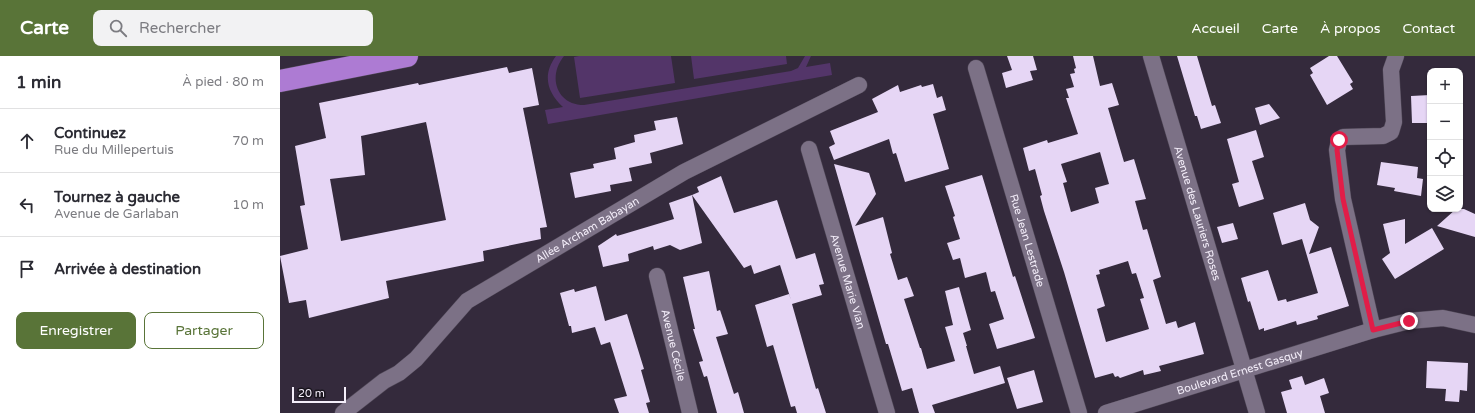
<!DOCTYPE html>
<html lang="fr">
<head>
<meta charset="utf-8">
<style>
	body { margin:0; font-family:"Varela Round",sans-serif; background:#f2f2f3; color:#2b2b33 }
	.controls { position:absolute; right:12px; top:12px; display:grid; overflow:hidden; border-radius:8px; box-shadow:0 1px 3px #0004 }
	.controls button { width:36px; height:36px; display:grid; place-items:center; padding:0; border:0; border-bottom:1px solid #e1e1e2; background:#fff; color:#2b2b33; font:20px sans-serif }
	.scale { position:absolute; left:12px; bottom:10px; width:54px; box-sizing:border-box; padding-left:4px; border:2px solid #f4eefa; border-top:0; font-size:11px; line-height:14px; white-space:nowrap; color:#f4eefa; -webkit-text-stroke:3px #19151d; paint-order:stroke }
	.stop { position:absolute; width:12px; height:12px; margin:-9px; border:3px solid #e11d48; border-radius:50%; background:#fff }
	.stop.end { background:#e11d48; border-color:#fff; box-shadow:0 1px 4px #0008 }
	.list { margin:0; padding:0; list-style:none }
	h2 { display:flex; justify-content:space-between; align-items:center; height:52px; margin:0; padding:0 16px; font-size:17px }
	h2 small { font-size:13px; font-weight:400; color:#7c7c81 }
	.list li { display:grid; grid-template-columns:26px 1fr auto; gap:12px; align-items:center; box-sizing:border-box; height:64px; padding:0 16px; border-top:1px solid #e1e1e2 }
	.list b { display:block; font-size:15px; white-space:nowrap }
	.list p { margin:0; font-size:13px; white-space:nowrap; color:#7c7c81 }
	.list em { font-size:13px; font-style:normal; color:#7c7c81 }
	.actions { display:flex; gap:8px; padding:12px 16px }
	.actions a { flex:1; padding:9px 0; border:1px solid #597438; border-radius:8px; text-align:center; font-size:14px; color:#597438 }
	.actions .main { background:#597438; color:#fff }
	.icon { flex:none; width:22px; height:22px; fill:none; stroke:currentColor; stroke-width:2; stroke-linecap:round; stroke-linejoin:round }
	.map { position:relative; flex:none; width:1195px; height:357px; overflow:hidden }
	header { display:flex; align-items:center; gap:24px; box-sizing:border-box; height:56px; padding:0 20px; background:#597438; color:#fff }
	header strong { font-size:19px }
	nav { display:flex; gap:22px; margin-inline-start:auto; font-size:14px }
	.search { width:280px; height:36px; background:#f2f2f3; display:flex; align-items:center; gap:10px; box-sizing:border-box; padding:0 14px; border-radius:8px; color:#7c7c81; font-size:15px }
	main { display:flex }
	aside { flex:1; background:#fff }
	.map>svg:first-child { display:block }
</style>
</head>
<body>
<header>
<strong>Carte</strong>
<div class="search"><svg class="icon" aria-label="search" viewBox="0 0 24 24"><circle cx="10" cy="10" r="6"/><path d="M15 15l6 6"/></svg>Rechercher</div>
<nav><a>Accueil</a><a>Carte</a><a>À propos</a><a>Contact</a></nav>
</header>
<main>
<aside>
<h2>1 min<small>À pied · 80 m</small></h2>
<ul class="list">
<li><svg class="icon" aria-label="ahead" viewBox="0 0 24 24"><path d="M12 20V5M6 11l6-6 6 6"/></svg><div><b>Continuez</b><p>Rue du Millepertuis</p></div><em>70 m</em></li>
<li><svg class="icon" aria-label="left" viewBox="0 0 24 24"><path d="M17 20v-9H6M10 6l-5 5 5 5"/></svg><div><b>Tournez à gauche</b><p>Avenue de Garlaban</p></div><em>10 m</em></li>
<li><svg class="icon" aria-label="arrive" viewBox="0 0 24 24"><path d="M6 21V4h12l-3 4 3 4H6"/></svg><div><b>Arrivée à destination</b></div></li>
</ul>
<div class="actions"><a class="main">Enregistrer</a><a>Partager</a></div>
</aside>
<div class="map">
<svg width="1195" height="357" viewBox="0 0 1195 357">
	<rect width="100%" height="100%" fill="#342a3c"/>
	<path fill="#533569" d="M276 0H284C267 21 277 49 304 49L511 15 518 12 525 0H531L526 11 550 7 552 19 268 68 265 54 283 51C267 36 262 19 276 0Z
		M299 0H391L395 27 300 42 294 1Z
		M411 0H506L507 8 414 23Z"/>
	<path fill="#e6d6f5" fill-rule="evenodd" d="M727 0H753L757 14 750 15 753 24 726 32 722 17 732 14Z
		M793 0H813L820 30 832 27 839 49 828 52 844 106 854 103 866 143 855 145 863 174 867 173 881 221 873 224 886 268 896 265 898 272 915 266 924 298 879 310 881 315 864 319 863 314 840 322 838 320 835 321 833 317 815 322 784 216 764 155 760 140 762 139 755 113 749 115 743 92 767 84 768 87 798 78 786 42H789L786 33 794 31 790 18 795 17 794 13 796 12ZM820 96 829 128 815 132 819 147 791 156 783 127 787 126 781 108ZM848 205 852 218 856 217 864 242 860 243 869 273 826 286 817 253 825 250 816 219 820 218 819 214Z
		M897 0H917L932 50 935 49 941 67 921 73 917 60H915Z
		M1049 0H1057L1073 26 1070 28 1073 33 1047 49 1030 19 1033 17 1030 12Z
		M227 11 229 17 252 12 259 49 243 52 267 171 260 172 261 183 203 195 204 205 106 225 109 242 29 262 26 244 9 247 0 200 28 193 20 150 25 149 15 90 46 82 39 47 138 27 139 29ZM146 66 166 164 61 185 50 123 85 119 81 80Z
		M653 28 657 42 662 40 666 54 653 58 669 113 625 126 616 97 613 98 609 83 554 104 549 91 555 88 550 75 598 56 592 43 618 29 620 36 641 29 642 31Z
		M1150 39V67H1132L1131 40Z
		M989 48 1000 62 980 69 975 52Z
		M397 61 403 88 370 97 372 107 349 112 352 125 330 129 331 135 295 142 290 117 314 112 313 108 336 103 334 92 355 86 354 79 376 74 374 65Z
		M976 74 984 101 972 105 984 143 959 151 952 128 959 126 947 83Z
		M1101 106 1138 111 1137 122 1143 123 1141 140 1114 135 1115 132 1097 129Z
		M554 108 589 117 596 138 575 170 603 161 612 197 610 198 618 224 627 221 634 240 624 243 640 292H641L647 313 675 305 665 271 673 269 665 235 679 231 691 274 683 277 687 290H686L694 318 720 310 725 327 652 349 655 357H639L632 332 622 335 608 288H606Z
		M702 119 733 221 735 220 755 282 717 293 709 268 724 263 715 235 711 236 706 216 685 222 680 202 673 204 667 187 680 183 673 161 675 160 665 130Z
		M441 120 454 157 497 144 516 203 535 197 544 228 539 229 542 239 512 248 536 333 538 332 546 357H517L515 350 511 351 493 289 487 291 475 249 509 238 511 244 500 209 474 218 471 209 464 212 412 139 419 136 417 131Z
		M412 139 422 187 400 194 390 189 374 194 373 190 348 198 349 205 323 211 318 190 336 178 337 180 394 163 389 147Z
		M1025 147 1030 164 1039 171 1029 198 1051 191 1069 250 1037 260 1038 263 1017 269 1016 265 984 275V272L979 274 970 245 968 246 961 222 988 214 998 245 1006 243 1007 246 1038 237 1022 183 1002 189 993 157Z
		M1176 153H1184L1195 158V181L1157 170Z
		M1125 163V188L1152 172 1164 193 1115 223 1102 203 1110 197 1103 168Z
		M953 167 958 183 942 187 937 171Z
		M429 215 437 255 440 254 448 278 436 281 454 338 458 336 464 357H437L427 320 424 321 419 306 423 305 413 273H415L403 221Z
		M316 230 325 265 347 258 364 313 361 314 370 346 366 347 369 357H339L334 343 347 340 330 286 321 289 315 271 292 277 291 270H289L280 237 294 233 295 236Z
		M1147 305 1188 307 1187 335 1180 334 1179 346 1165 345 1166 333 1146 332Z
		M754 314 763 346 737 353 727 322Z
		M1022 320 1025 329 1044 322 1049 337 1040 340 1045 357H1007L1001 336 1012 333 1009 324Z"/>
	<g fill="none" stroke-linecap="round" stroke-linejoin="round">
		<defs>
			<g id="street">
				<path id="s1" d="M871 0 977 357"/>
				<path id="s2" d="M696 12 799 357"/>
				<path id="s3" d="M529 93 607 357"/>
				<path id="s4" d="M377 220 410 357"/>
				<path d="M1093 274 1063 143 1057 94 1059 85 1063 81 1103 80 1111 76 1114 66 1111 14 1116 0"/>
				<path id="s5" d="M63 357 104 325 119 317 136 303 187 245 404 116 579 29"/>
				<path id="s6" d="M826 357 1093 274 1129 265 1163 262 1195 269"/>
			</g>
			<path id="highway" d="M0 25 127 0"/>
		</defs>
		<use href="#street" stroke="#504857" stroke-width="17"/>
		<use href="#highway" stroke="#504857" stroke-width="23"/>
		<use href="#street" stroke="#7c7186" stroke-width="16"/>
		<use href="#highway" stroke="#ad7bd3" stroke-width="22"/>
	</g>
	<g fill="none" stroke-linecap="round" stroke-linejoin="round">
		<path stroke="#e11d48" stroke-width="5" d="M1059 84 1057 94 1063 143 1093 274 1129 265"/>
	</g>
	<g text-anchor="middle" stroke-width="4" stroke-linejoin="round" paint-order="stroke">
		<g font-size="11" fill="#f4eefa" stroke="#19151d">
			<text dy="4" stroke="none"><textPath href="#s1" startOffset="164">Avenue des Lauriers Roses</textPath></text>
			<text dy="4" stroke="none"><textPath href="#s5" startOffset="308">Allée Archam Babayan</textPath></text>
			<text dy="4" stroke="none"><textPath href="#s2" startOffset="180">Rue Jean Lestrade</textPath></text>
			<text dy="4" stroke="none"><textPath href="#s3" startOffset="138">Avenue Marie Vian</textPath></text>
			<text dy="4" stroke="none"><textPath href="#s4" startOffset="71">Avenue Cécile</textPath></text>
			<text dy="4" stroke="none"><textPath href="#s6" startOffset="140">Boulevard Ernest Gasquy</textPath></text>
		</g>
	</g>
</svg>
<div class="controls">
<button>+</button>
<button>−</button>
<button><svg class="icon" aria-label="locate" viewBox="0 0 24 24"><circle cx="12" cy="12" r="6"/><path d="M12 2v4M12 18v4M2 12h4M18 12h4"/></svg></button>
<button><svg class="icon" aria-label="layers" viewBox="0 0 24 24"><path d="M12 4l9 5-9 5-9-5zM3 14l9 5 9-5"/></svg></button>
</div>
<div class="scale">20 m</div>
<div class="stop" style="left:1059px;top:84px"></div>
<div class="stop end" style="left:1129px;top:265px"></div>
</div>
</main>
</body>
</html>
